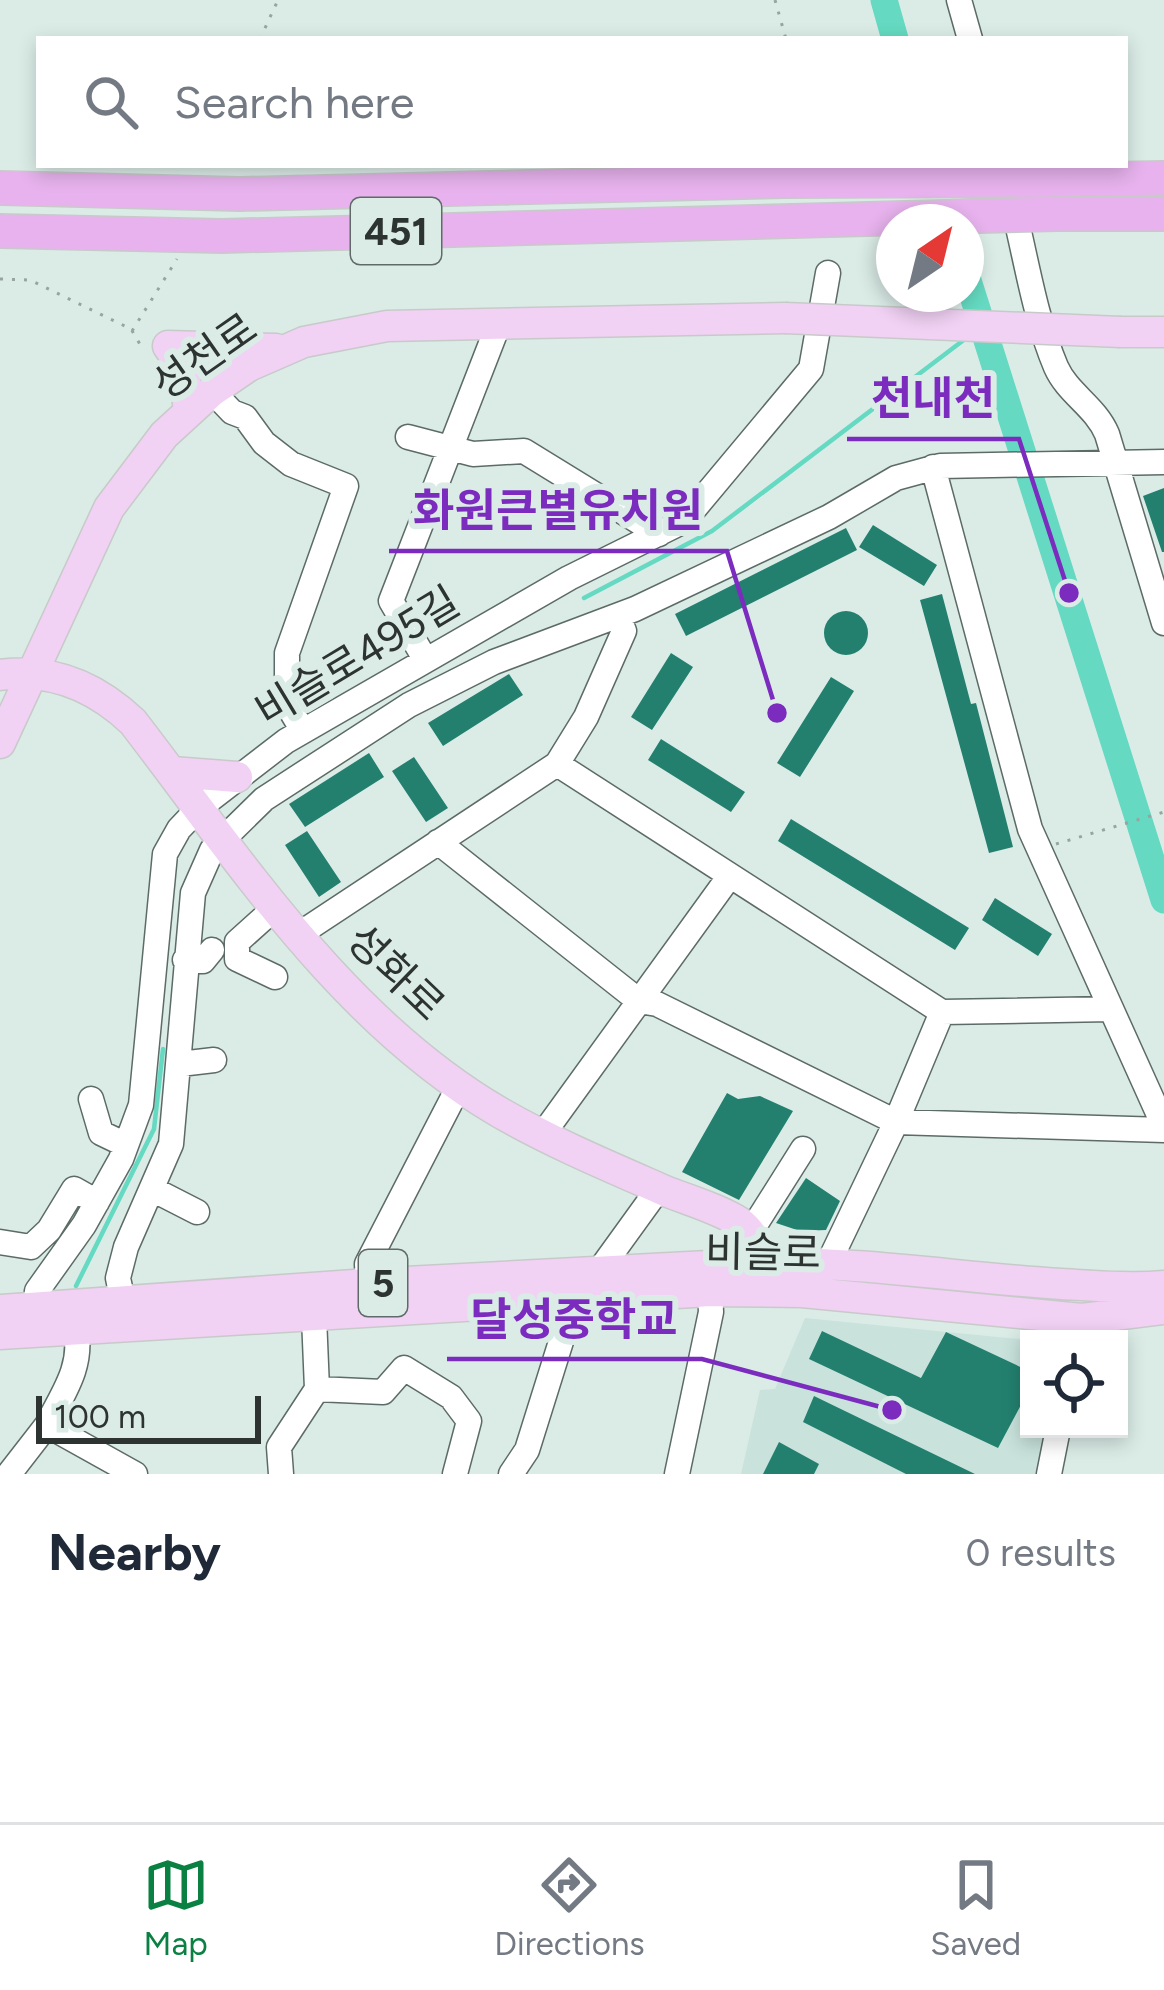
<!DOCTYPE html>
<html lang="en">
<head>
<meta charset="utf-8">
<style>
	body { margin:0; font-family:Figtree,"Noto Sans KR",sans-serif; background:#f2f2f3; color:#1f2937 }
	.controls { position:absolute; right:36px; bottom:36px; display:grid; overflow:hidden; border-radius:0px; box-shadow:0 6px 18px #0003 }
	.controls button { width:108px; height:108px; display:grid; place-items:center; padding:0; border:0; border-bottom:3px solid #e0e1e3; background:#fff; color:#1f2937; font:60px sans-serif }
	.compass { position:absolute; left:876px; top:204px; width:108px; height:108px; border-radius:50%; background:#fff; box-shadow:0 6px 18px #0003; rotate:35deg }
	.scale { position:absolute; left:36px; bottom:30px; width:225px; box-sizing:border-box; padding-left:12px; border:6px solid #2c3331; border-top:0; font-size:33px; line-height:42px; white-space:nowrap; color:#2c3331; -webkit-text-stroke:9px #dbece7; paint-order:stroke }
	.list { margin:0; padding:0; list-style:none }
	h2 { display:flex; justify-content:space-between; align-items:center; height:156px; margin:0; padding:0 48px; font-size:51px }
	h2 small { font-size:39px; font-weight:400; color:#747a83 }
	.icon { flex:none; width:66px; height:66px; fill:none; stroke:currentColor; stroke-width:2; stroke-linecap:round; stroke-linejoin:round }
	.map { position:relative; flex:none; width:1164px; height:1474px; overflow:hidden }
	.search { position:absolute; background:#fff; box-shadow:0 6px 18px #0003; left:36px; right:36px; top:36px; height:132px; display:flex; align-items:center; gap:30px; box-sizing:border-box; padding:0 42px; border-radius:0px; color:#747a83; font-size:45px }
	.sheet { height:348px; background:#fff }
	nav { display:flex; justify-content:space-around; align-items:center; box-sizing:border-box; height:168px; border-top:3px solid #e0e1e3; background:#fff; font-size:33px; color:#747a83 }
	nav a { display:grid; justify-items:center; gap:6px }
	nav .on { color:#0b8043 }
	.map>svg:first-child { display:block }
</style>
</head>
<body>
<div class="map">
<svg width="1164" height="1474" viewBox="0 0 1164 1474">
	<rect width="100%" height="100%" fill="#dbece7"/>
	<path fill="#c9e3dc" d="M805 1318 1029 1340V1429H1044L1035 1474H741L760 1390 775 1389Z"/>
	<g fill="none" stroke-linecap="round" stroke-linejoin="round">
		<path stroke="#65d9c1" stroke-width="4.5" d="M584 598 712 531 965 339
			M76 1286 154 1129 163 1049"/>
		<path stroke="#65d9c1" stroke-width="27" d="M884 0 895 39
			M966 274 1164 900"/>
	</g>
	<path fill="#23806f" d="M1164 488V552H1162L1143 496Z
		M873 525 937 565 924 586 859 547Z
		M846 528 857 550 686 636 675 614Z
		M942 594 971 704 976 703 1013 847 989 853 920 600Z
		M824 633a22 22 0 1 1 44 0a22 22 0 1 1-44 0Z
		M671 653 693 667 652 730 631 717Z
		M509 674 523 695 443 746 428 723Z
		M831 677 854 691 800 777 777 763Z
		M661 739 745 792 731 812 648 760Z
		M369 753 384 777 305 827 289 804Z
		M414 757 448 808 426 822 392 771Z
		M791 819 969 928 955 950 778 841Z
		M307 831 341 882 319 897 285 845Z
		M995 898 1052 934 1038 956 982 920Z
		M727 1093 738 1099 760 1096 793 1111 739 1200 682 1172Z
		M806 1178 840 1201 826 1230 800 1231 776 1223Z
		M822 1331 921 1378 946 1332 1029 1371V1406L1022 1403 998 1448 809 1359Z
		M814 1396 975 1474H906L803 1422Z
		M779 1442 819 1464 814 1474H763Z"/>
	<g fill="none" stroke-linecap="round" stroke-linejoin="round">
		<defs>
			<path id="minor" d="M959 0 970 39
				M1012 202C1026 257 1034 315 1056 367 1068 394 1095 406 1107 434L1164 623
				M212 391 232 412 245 417 264 443 291 464 346 486 287 653V704L303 731
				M408 437 473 454 524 451 659 534
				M933 467 1030 829 1164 1126
				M425 659 391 601 499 323
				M557 764 942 1012 1111 1009
				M438 842 639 1001 657 1004 896 1122 1164 1130
				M298 935 557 764 586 717 624 631 618 616
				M185 960 203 961 212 950
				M275 977 237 959V942L276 907
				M180 1064 214 1060
				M91 1099 101 1133 126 1145
				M543 1134 729 877
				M154 1190 197 1212
				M750 1233 803 1149
				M0 1242 31 1247 49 1230 74 1189 97 1202
				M828 1264 896 1122 942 1012
				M599 1271 659 1188
				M368 1284 367 1264 459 1086
				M123 1302 118 1278 126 1247 171 1144 193 893 212 850 264 799 409 705 494 662 635 609 829 517 896 478 940 466 1164 462
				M34 1325 37 1291 84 1225 121 1159 141 1105 165 854 179 829 199 808 286 741 569 578 684 521 811 369 828 273
				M76 1330C83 1367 63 1393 47 1425L135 1474
				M317 1389 383 1392 404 1368 451 1397 469 1421 455 1474
				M9 1474 47 1425
				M281 1474 279 1447 317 1389 314 1317
				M511 1474 527 1450 574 1300
				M677 1474 711 1312 710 1291
				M1049 1474 1058 1429"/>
			<path id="major" d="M1121 332H1164
				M168 346 276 349
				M168 346 184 370 189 412
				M0 675C51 668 95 686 133 722 240 861 343 1021 499 1112 551 1142 608 1166 663 1190 687 1200 717 1208 739 1222 755 1233 765 1259 767 1278
				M0 743 109 508 164 435 212 391 249 366 304 342 387 326 785 318
				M172 772 237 777
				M0 1310 368 1284 766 1263C865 1262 963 1278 1062 1284 1096 1286 1130 1289 1164 1286
				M0 1334 710 1291 802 1292 1082 1319 1164 1309"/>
			<path id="highway" d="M1050 180 1164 178
				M0 188 240 194 786 181
				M1058 214H1164
				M0 231 222 236 792 221"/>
		</defs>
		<use href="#minor" stroke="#5c6b67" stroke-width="27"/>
		<use href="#major" stroke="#c8cac9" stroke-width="33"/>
		<use href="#highway" stroke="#c8cac9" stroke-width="36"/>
		<path stroke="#97a4a0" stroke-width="3" stroke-dasharray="3 9" stroke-linecap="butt" d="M775 0 786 39
			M260 39 278 0
			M0 279 30 280 131 329 141 346
			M132 331 177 259
			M1056 844 1164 812"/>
		<use href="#minor" stroke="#fff" stroke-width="24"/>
		<use href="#major" stroke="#f1d1f4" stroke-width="30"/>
		<use href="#highway" stroke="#e7b2ed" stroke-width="33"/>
		<defs>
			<path id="major-bridge" d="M785 318 1121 332"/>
			<path id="highway-bridge" d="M786 181 1050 180
				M792 221 1058 214"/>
		</defs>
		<use href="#major-bridge" stroke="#c8cac9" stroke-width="33" stroke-linecap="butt"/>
		<use href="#highway-bridge" stroke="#c8cac9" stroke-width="36" stroke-linecap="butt"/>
		<use href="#major-bridge" stroke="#f1d1f4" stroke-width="30"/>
		<use href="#highway-bridge" stroke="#e7b2ed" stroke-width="33"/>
	</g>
	<g text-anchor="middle" stroke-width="12" stroke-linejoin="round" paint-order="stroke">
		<g fill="#dbece7" stroke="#606a68" stroke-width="3">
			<rect x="351" y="198" width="90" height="66" rx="9"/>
			<rect x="359" y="1250" width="48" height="66" rx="9"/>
		</g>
		<g font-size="39" font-weight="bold" fill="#2c3331">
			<text x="396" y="245">451</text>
			<text x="383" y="1297">5</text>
		</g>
		<g font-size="42" fill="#2c3331" stroke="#dbece7">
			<text transform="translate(204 356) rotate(-35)" y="15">성천로</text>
			<text transform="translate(357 656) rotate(-31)" y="15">비슬로495길</text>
			<text transform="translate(396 972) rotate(44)" y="15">성화로</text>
			<text transform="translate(763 1252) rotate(1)" y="15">비슬로</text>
		</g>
	</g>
	<path fill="none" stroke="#7b2cbf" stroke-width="4.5" d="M1069 593L1019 439H847M777 713L727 551H389M892 1410L702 1359H447"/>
	<g fill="#7b2cbf" stroke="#dbece7" stroke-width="4.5">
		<circle cx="1069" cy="593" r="12"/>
		<circle cx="777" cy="713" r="12"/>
		<circle cx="892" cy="1410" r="12"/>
	</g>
	<g font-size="45" text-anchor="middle" font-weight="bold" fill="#7b2cbf" stroke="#dbece7" stroke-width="12" stroke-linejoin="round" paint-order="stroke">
		<text x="933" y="414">천내천</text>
		<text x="558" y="526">화원큰별유치원</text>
		<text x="574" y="1335">달성중학교</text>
	</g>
</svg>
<div class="controls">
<button><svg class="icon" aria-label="locate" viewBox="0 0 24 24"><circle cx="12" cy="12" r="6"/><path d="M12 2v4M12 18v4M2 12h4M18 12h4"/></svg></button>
</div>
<svg class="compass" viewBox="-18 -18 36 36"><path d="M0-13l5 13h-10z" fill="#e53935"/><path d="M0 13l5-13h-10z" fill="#747a83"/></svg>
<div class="scale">100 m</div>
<div class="search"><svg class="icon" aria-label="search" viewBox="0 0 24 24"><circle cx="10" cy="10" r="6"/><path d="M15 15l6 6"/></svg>Search here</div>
</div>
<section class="sheet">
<h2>Nearby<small>0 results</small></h2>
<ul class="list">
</ul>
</section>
<nav>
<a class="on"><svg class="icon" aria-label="map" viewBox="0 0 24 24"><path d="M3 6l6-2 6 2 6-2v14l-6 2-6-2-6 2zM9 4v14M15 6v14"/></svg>Map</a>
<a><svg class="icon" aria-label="directions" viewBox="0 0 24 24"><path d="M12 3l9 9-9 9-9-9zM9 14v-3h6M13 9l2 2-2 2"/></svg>Directions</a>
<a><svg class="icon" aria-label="saved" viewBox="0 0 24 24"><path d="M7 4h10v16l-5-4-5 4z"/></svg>Saved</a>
</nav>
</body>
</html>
